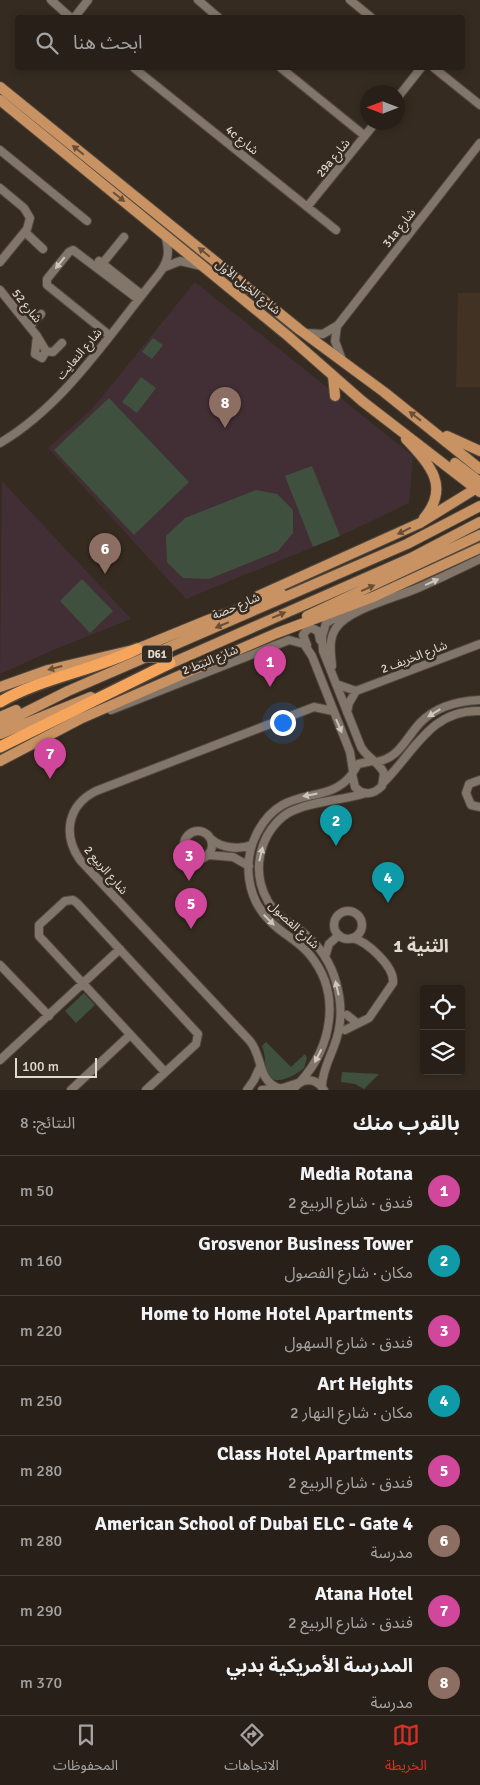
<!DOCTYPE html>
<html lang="ar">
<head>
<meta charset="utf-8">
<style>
	body { margin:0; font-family:Signika,"Noto Sans Arabic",sans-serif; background:#342d25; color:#f1f3f6; direction:rtl }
	.controls { position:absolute; right:15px; bottom:15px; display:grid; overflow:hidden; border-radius:5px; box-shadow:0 2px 8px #0003 }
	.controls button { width:45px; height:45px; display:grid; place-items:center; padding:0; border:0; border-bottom:1px solid #443e37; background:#282018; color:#f1f3f6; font:25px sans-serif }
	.compass { position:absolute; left:360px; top:85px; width:45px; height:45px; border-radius:50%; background:#282018; box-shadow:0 2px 8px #0003; rotate:270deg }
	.scale { position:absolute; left:15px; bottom:12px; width:82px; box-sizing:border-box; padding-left:5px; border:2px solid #e1dad3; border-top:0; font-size:14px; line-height:18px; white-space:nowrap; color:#e1dad3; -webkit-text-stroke:4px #362b20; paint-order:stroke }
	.you { position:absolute; left:282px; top:722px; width:18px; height:18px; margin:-12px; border:4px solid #fff; border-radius:50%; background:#1a73e8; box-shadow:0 0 0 8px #1a73e833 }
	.badge { display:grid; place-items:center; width:32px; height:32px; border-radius:50%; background:#d93025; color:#fff; font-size:16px; font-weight:700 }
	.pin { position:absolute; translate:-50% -41px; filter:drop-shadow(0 1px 2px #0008) }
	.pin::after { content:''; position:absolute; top:26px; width:18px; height:15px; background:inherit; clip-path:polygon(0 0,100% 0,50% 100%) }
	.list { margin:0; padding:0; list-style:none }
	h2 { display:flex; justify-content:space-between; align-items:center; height:65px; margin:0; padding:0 20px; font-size:21px }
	h2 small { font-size:16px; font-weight:400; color:#a5a3a2 }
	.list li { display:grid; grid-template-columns:32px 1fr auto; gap:15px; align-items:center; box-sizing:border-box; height:70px; padding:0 20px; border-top:1px solid #443e37 }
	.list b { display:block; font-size:19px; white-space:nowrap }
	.list p { margin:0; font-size:16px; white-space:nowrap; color:#a5a3a2 }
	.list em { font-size:16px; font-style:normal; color:#a5a3a2 }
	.icon { flex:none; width:28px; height:28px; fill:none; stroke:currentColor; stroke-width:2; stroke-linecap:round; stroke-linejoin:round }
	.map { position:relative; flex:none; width:480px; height:1090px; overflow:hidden; direction:ltr }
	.search { position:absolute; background:#282018; box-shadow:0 2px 8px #0003; left:15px; right:15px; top:15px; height:55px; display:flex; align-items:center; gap:12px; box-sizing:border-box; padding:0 18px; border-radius:5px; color:#a5a3a2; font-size:19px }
	.sheet { height:625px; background:#282018 }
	nav { display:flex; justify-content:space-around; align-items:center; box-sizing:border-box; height:70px; border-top:1px solid #443e37; background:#282018; font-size:14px; color:#a5a3a2 }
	nav a { display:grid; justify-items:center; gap:2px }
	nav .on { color:#d93025 }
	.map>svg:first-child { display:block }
</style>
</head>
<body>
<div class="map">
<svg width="480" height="1090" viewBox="0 0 480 1090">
	<rect width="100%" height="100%" fill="#362b20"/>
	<path fill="#423223" d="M458 293H480V387H456Z"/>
	<path fill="#422f35" d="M195 282 413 456 409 503 340 536 186 599 48 448 93 408Z
		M2 481 131 619 51 651 0 674Z"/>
	<path fill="#3f513e" d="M153 338 163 345 152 359 142 352Z
		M141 377 156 388 137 413 122 402Z
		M109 398 189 482 134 535 54 450Z
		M312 466 340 536 313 547 285 476Z
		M256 490 277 494 293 510V533L278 551 209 579 183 578 167 562 166 536 185 518Z
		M82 579 113 611 90 633 60 601Z
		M84 993 95 1005 76 1023 65 1011Z
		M266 1042 291 1067 305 1054 307 1058 304 1068C295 1076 270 1090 266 1069 265 1061 265 1054 262 1046Z
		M342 1072 379 1074 364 1089 355 1084 341 1082Z"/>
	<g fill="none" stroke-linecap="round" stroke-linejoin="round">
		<defs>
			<path id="minor" d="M51 0 71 18
				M198 0 219 18
				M350 0 372 18
				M74 18 88 0
				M134 68 336 230
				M281 68 365 136
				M434 68 480 105
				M398 97 421 68
				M0 150 87 221
				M0 188 24 208 30 218 27 229 0 262
				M307 207 376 122
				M25 232 43 249
				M99 261 142 295
				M102 264 124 237
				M165 267 180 261 201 266
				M0 290 37 336
				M30 326 41 314
				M337 326 335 341 342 360
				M306 333 323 334 338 325 480 143
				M109 335 47 285V279L69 252 73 250 138 299
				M37 336 46 351 42 358 35 354Z
				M46 351 53 352 62 343
				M0 443C65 405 111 332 158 275 169 261 170 252 165 235
				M354 608 326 623 322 637 323 651 361 747C367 758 379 762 384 773L382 786C373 795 363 796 355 787L352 774 358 764 372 761
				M307 645 303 635 309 627 318 631 320 640
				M332 666C331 653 328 640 336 628 349 609 395 598 418 588 439 579 459 569 480 559
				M336 684 356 691 480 644
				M111 710 289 640 304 644 312 656 350 752 353 771
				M347 712 349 703 356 691
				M375 762C399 759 405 739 420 723 435 707 458 701 480 700
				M480 780 469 784 466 793 471 805 480 807
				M384 782C414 752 431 709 480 711
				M184 845a14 14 0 1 1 28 0a14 14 0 1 1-28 0Z
				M211 839C221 848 239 850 252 845
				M208 855 233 857 249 866
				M334 925a14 14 0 1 1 28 0a14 14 0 1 1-28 0Z
				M325 957 329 944 339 935
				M0 965 49 1016
				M347 1015 357 1023
				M345 1030 369 1018 393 983C395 967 367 941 352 938
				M0 1060 120 949
				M300 1082C332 1047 342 994 310 955 299 941 282 934 270 921 247 899 242 862 257 833 284 781 327 808 352 774
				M322 1085C323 1070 329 1060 334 1046 342 1026 342 1003 336 982 331 964 320 947 306 935 298 928 289 923 281 917 260 898 254 871 263 845 268 831 279 817 292 811 315 800 342 801 366 793
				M278 1088C257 1079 263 1057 250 1041L80 860C62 834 68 805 96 791L314 707 333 711
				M71 1090 130 1035
				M146 1090 196 1044 198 1034 77 903 73 900 65 901 39 925V936L165 1072
				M247 1090 254 1080 260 1067
				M262 1090 283 1088 298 1083
				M293 1090C301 1077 316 1077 324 1090"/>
			<path id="major" d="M0 87 300 330 384 392 480 469
				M0 100 288 336 362 401 480 492
				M333 376 335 396
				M447 436 480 451
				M406 439C429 464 451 486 424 518
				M455 463 480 482
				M258 596 420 523 480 486
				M307 616 480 535
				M165 666 413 557 480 522
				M0 687 48 670 137 649 208 620 282 594
				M0 717 16 710
				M0 725 68 691 407 544 480 506
				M0 734 91 697
				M0 761 80 719 277 633 373 597 480 548"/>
			<path id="highway" d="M0 702C43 677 93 671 137 649
				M0 747 170 663"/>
		</defs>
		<use href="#minor" stroke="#50473e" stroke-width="10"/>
		<use href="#major" stroke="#50473e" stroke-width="12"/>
		<use href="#highway" stroke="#50473e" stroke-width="14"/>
		<use href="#minor" stroke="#827569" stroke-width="8"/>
		<use href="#major" stroke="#c89262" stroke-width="10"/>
		<use href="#highway" stroke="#f6a55d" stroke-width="11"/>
	</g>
	<defs><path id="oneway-solid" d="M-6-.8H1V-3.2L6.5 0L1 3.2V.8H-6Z" transform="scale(1.25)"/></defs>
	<g fill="#694f37">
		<use href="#oneway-solid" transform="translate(78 150) rotate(-141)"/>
		<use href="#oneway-solid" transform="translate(119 197) rotate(39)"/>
		<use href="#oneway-solid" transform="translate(204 252) rotate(-141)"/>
		<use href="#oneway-solid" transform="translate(415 416) rotate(-142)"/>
		<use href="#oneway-solid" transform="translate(404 531) rotate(154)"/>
		<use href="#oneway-solid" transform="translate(368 588) rotate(-24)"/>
		<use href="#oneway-solid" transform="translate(279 615) rotate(-23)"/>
		<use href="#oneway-solid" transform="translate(222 625) rotate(157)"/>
		<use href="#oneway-solid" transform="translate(55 668) rotate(165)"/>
	</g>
	<g fill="#cec6be">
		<use href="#oneway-solid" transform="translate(60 263) rotate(129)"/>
		<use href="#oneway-solid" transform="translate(432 582) rotate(-24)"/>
		<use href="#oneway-solid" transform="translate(434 713) rotate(149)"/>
		<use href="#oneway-solid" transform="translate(339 726) rotate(67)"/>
		<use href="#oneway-solid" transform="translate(310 795) rotate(169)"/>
		<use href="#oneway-solid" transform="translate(261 854) rotate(-77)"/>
		<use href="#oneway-solid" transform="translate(269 920) rotate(45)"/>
		<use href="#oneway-solid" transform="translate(337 988) rotate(-103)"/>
		<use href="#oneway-solid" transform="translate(318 1056) rotate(117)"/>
	</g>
	<g text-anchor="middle" stroke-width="5" stroke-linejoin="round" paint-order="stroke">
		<rect fill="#362b20" stroke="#aea69d" stroke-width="1" x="142" y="645.5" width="30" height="17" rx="4"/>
		<g font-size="11" font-weight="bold" fill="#e1dad3">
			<text x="157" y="658">D61</text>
		</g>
		<g font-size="12" fill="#e1dad3" stroke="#362b20">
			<text transform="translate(242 140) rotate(39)" y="4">4c شارع</text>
			<text transform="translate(333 158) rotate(-51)" y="4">29a شارع</text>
			<text transform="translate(399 228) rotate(-52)" y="4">31a شارع</text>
			<text transform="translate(248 287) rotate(39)" y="4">شارع الخيل الأول</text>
			<text transform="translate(27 306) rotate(51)" y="4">شارع 52</text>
			<text transform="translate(79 354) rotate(-50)" y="4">شارع النعايت</text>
			<text transform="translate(236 606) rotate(-23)" y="4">شارع حصة</text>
			<text transform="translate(414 657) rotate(-21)" y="4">شارع الخريف 2</text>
			<text transform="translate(210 660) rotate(-22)" y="4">شارع النبط 2</text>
			<text transform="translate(106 870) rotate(49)" y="4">شارع الربيع 2</text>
			<text transform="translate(294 925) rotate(43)" y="4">شارع الفصول</text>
		</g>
		<g font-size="18" font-weight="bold" fill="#e1dad3" stroke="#362b20">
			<text x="421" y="952">الثنية 1</text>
		</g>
	</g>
</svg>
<div class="controls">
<button><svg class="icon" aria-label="locate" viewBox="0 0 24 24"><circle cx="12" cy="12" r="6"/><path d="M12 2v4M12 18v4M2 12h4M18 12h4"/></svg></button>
<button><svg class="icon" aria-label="layers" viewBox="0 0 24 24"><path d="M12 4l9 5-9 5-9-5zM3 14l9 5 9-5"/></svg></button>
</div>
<svg class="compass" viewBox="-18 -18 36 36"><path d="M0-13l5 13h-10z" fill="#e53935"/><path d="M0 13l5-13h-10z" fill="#a5a3a2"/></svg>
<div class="scale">100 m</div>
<div class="you"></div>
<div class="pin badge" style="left:270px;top:687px;background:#d1479c">1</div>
<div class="pin badge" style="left:336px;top:846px;background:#0f9aa8">2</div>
<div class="pin badge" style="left:189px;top:881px;background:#d1479c">3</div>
<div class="pin badge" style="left:388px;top:903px;background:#0f9aa8">4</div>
<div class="pin badge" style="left:191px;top:929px;background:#d1479c">5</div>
<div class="pin badge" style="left:105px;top:574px;background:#8d6e63">6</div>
<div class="pin badge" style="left:50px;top:779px;background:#d1479c">7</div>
<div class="pin badge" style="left:225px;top:428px;background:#8d6e63">8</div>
<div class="search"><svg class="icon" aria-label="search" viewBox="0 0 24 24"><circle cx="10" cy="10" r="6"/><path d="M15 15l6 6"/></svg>ابحث هنا</div>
</div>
<section class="sheet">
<h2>بالقرب منك<small>النتائج: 8</small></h2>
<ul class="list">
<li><span class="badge" style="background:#d1479c">1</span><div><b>Media Rotana</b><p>فندق · شارع الربيع 2</p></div><em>50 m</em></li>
<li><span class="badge" style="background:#0f9aa8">2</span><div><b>Grosvenor Business Tower</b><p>مكان · شارع الفصول</p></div><em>160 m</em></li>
<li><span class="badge" style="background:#d1479c">3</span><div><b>Home to Home Hotel Apartments</b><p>فندق · شارع السهول</p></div><em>220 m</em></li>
<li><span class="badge" style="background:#0f9aa8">4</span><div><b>Art Heights</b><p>مكان · شارع النهار 2</p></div><em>250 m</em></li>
<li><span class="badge" style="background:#d1479c">5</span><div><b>Class Hotel Apartments</b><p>فندق · شارع الربيع 2</p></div><em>280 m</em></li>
<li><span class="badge" style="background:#8d6e63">6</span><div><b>American School of Dubai ELC - Gate 4</b><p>مدرسة</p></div><em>280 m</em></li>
<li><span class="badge" style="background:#d1479c">7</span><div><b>Atana Hotel</b><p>فندق · شارع الربيع 2</p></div><em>290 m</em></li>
<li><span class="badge" style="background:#8d6e63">8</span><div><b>المدرسة الأمريكية بدبي</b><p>مدرسة</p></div><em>370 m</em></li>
</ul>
</section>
<nav>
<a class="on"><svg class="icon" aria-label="map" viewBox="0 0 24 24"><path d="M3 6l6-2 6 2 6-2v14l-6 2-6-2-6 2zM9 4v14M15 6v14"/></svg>الخريطة</a>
<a><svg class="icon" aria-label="directions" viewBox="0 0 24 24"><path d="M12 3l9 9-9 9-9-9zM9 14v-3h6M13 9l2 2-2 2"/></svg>الاتجاهات</a>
<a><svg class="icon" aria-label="saved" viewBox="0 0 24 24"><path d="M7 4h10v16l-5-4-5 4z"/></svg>المحفوظات</a>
</nav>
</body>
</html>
